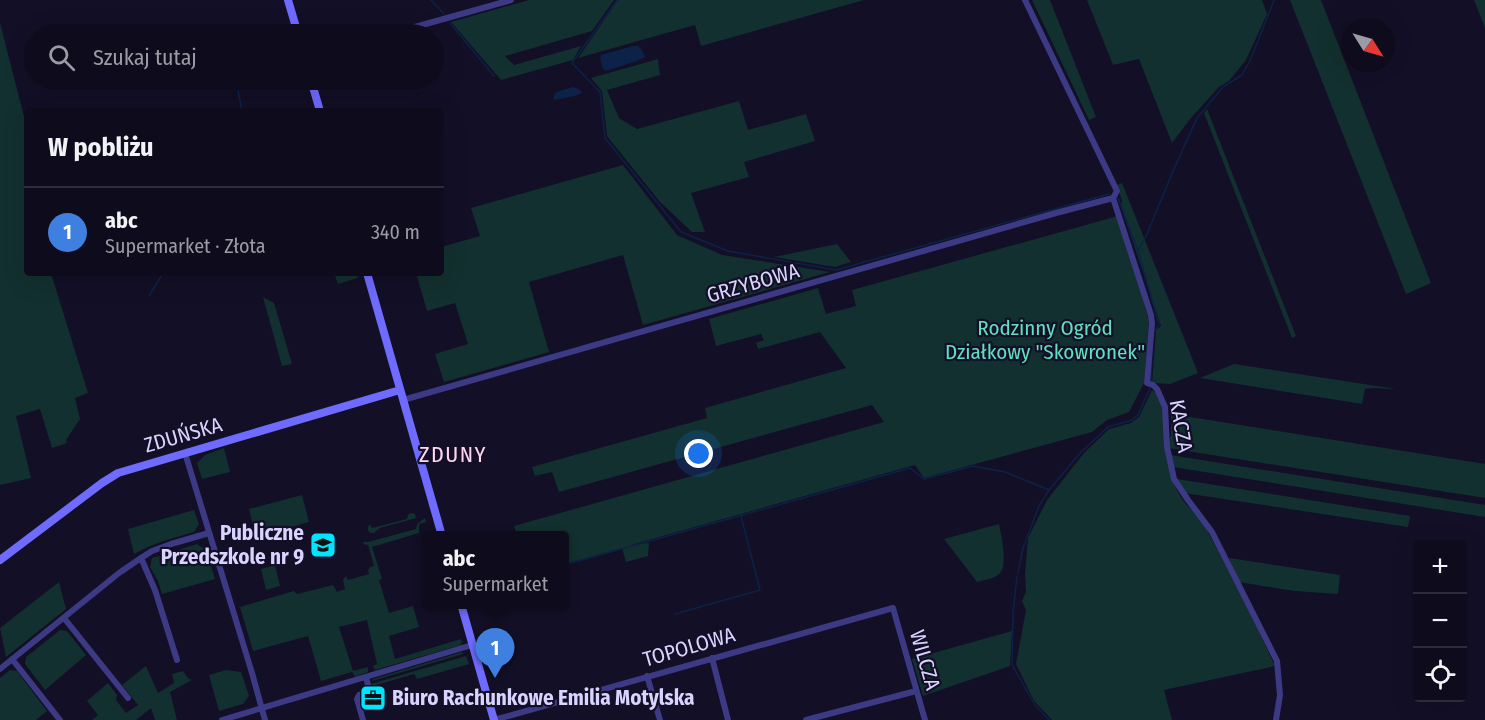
<!DOCTYPE html>
<html lang="pl">
<head>
<meta charset="utf-8">
<style>
	body { margin:0; font-family:"Fira Sans Condensed",sans-serif; background:#1c1929; color:#f1f3f6 }
	.controls { position:absolute; right:18px; bottom:18px; display:grid; overflow:hidden; border-radius:6px; box-shadow:0 6px 24px #0002 }
	.controls button { width:54px; height:54px; display:grid; place-items:center; padding:0; border:0; border-bottom:2px solid #2e2b3b; background:#0e0b1c; color:#f1f3f6; font:30px sans-serif }
	.compass { position:absolute; left:1341px; top:18px; width:54px; height:54px; border-radius:50%; background:#0e0b1c; box-shadow:0 6px 24px #0002; rotate:127deg }
	.you { position:absolute; left:699px; top:454px; width:21px; height:21px; margin:-15px; border:4px solid #fff; border-radius:50%; background:#1a73e8; box-shadow:0 0 0 9px #1a73e833 }
	.badge { display:grid; place-items:center; width:39px; height:39px; border-radius:50%; background:#8c9099; color:#fff; font-size:20px; font-weight:700 }
	.pin { position:absolute; translate:-50% -50px; filter:drop-shadow(0 2px 3px #0008) }
	.pin::after { content:''; position:absolute; top:32px; width:21px; height:18px; background:inherit; clip-path:polygon(0 0,100% 0,50% 100%) }
	.popup { position:absolute; left:422px; top:531px; width:147px; height:78px; box-sizing:border-box; display:grid; place-content:center; border-radius:6px; background:#0e0b1c; filter:drop-shadow(0 2px 4px #0005); font-size:20px; white-space:nowrap; color:#9b9ba3 }
	.popup b { font-size:22px; color:#f1f3f6 }
	.popup::after { content:''; position:absolute; left:50%; top:100%; margin-left:-12px; border:12px solid transparent; border-top-color:#0e0b1c }
	.list { margin:0; padding:0; list-style:none }
	h2 { display:flex; justify-content:space-between; align-items:center; height:78px; margin:0; padding:0 24px; font-size:26px }
	h2 small { font-size:20px; font-weight:400; color:#9b9ba3 }
	.list li { display:grid; grid-template-columns:39px 1fr auto; gap:18px; align-items:center; box-sizing:border-box; height:90px; padding:0 24px; border-top:2px solid #2e2b3b }
	.list b { display:block; font-size:22px; white-space:nowrap }
	.list p { margin:0; font-size:20px; white-space:nowrap; color:#9b9ba3 }
	.list em { font-size:20px; font-style:normal; color:#9b9ba3 }
	.icon { flex:none; width:33px; height:33px; fill:none; stroke:currentColor; stroke-width:2; stroke-linecap:round; stroke-linejoin:round }
	.map { position:relative; flex:none; width:1485px; height:720px; overflow:hidden }
	.search { position:absolute; background:#0e0b1c; box-shadow:0 6px 24px #0002; left:24px; top:24px; width:420px; height:66px; display:flex; align-items:center; gap:15px; box-sizing:border-box; padding:0 21px; border-radius:33px; color:#9b9ba3; font-size:22px }
	.panel { position:absolute; background:#0e0b1c; box-shadow:0 6px 24px #0002; left:24px; top:108px; width:420px; height:168px; border-radius:6px }
	.map>svg:first-child { display:block }
</style>
</head>
<body>
<div class="map">
<svg width="1485" height="720" viewBox="0 0 1485 720">
	<rect width="100%" height="100%" fill="#130f26"/>
	<path fill="#12302f" d="M529 0H614L592 31 505 56 514 65 581 46 573 60 501 80 451 22Z
		M618 0H864L701 46 695 25 578 58Z
		M1032 0H1050L1096 117 1089 120Z
		M1087 0H1262L1267 14 1246 60 1229 81 1219 87 1191 118 1172 143 1139 59 1113 65Z
		M1290 0H1321L1431 283 1406 294Z
		M1474 0H1485V28Z
		M0 23 27 128V273H51L88 393 75 398 80 419 66 440 67 443 52 448 40 409 16 416 31 478 0 485Z
		M658 59 660 75 607 90 619 118 637 129 739 101 748 130 806 114 815 141 744 162 749 177 691 193 705 232H692L660 202 607 136 602 91 591 78Z
		M1207 109 1296 336 1292 338 1204 113Z
		M623 165 677 235 722 255 830 272 643 325 623 255 529 282 549 352 444 382 435 354 468 344 455 303 427 311 416 273H441V247L480 236 471 208Z
		M1122 183 1198 373 1170 384 1152 383 1156 330 1161 326 1121 206 1122 201 1117 185Z
		M1118 216 1149 320 1144 383 1129 412 1107 420 1092 432 924 478 915 465 631 545 649 543 648 556 626 562 622 548 564 564V536L517 535 514 526 884 422 872 405 559 492 552 472 535 476 532 467 707 418 705 408 846 368 820 332 758 349 756 343 764 340 761 334 716 346 709 319 818 288 826 314 856 306 852 290Z
		M837 244 851 262 835 267 774 257Z
		M334 273H357L358 278 338 284Z
		M263 297 274 303 292 364 282 366Z
		M1234 364 1396 389 1372 388 1365 389 1362 404 1200 378Z
		M1152 390C1169 399 1162 438 1166 455 1169 469 1172 482 1179 494 1187 507 1199 517 1207 530 1231 575 1254 620 1275 666L1164 690 1172 720H1052L1034 701 1016 664 1026 610 1022 601 1026 592 1025 574 1028 538 1047 500 1084 453 1109 429 1131 423 1139 417Z
		M1171 414 1485 464V498L1168 448 1171 434Z
		M224 448 230 472 202 479 197 463 205 455Z
		M1170 455 1485 505V517L1173 467Z
		M1177 479 1410 516 1408 527 1184 493Z
		M302 495 309 522 256 537 249 509Z
		M194 510 199 524 194 532C173 538 153 543 134 554L128 529Z
		M411 513 415 514 416 518 380 528 374 533H370L368 530V527L370 524 372 528 407 519 408 515Z
		M425 518 426 522 419 524V533L372 547 382 579 379 580 389 613 413 606 419 627 389 636 395 659 461 639 462 643 460 644 461 645 375 670 373 666 377 664 367 620 339 627 353 671 368 667V672L355 677 352 672 321 681 308 636 253 651 240 607 294 591 297 594 333 585 337 592 345 589 343 580 346 576 348 580 369 574 368 570 370 567 374 566 368 545 363 544 364 542H368L416 529 417 524Z
		M999 524C1001 534 1008 565 1000 573 995 579 984 580 977 582L944 539Z
		M197 544 206 550 215 579 162 594 158 581 150 567 152 558Z
		M1229 558 1340 575 1338 594 1294 591 1239 582Z
		M275 565 280 586 266 590 261 569Z
		M59 582 66 609 6 657 0 628Z
		M60 630 67 631 86 655 45 690 25 664 26 657Z
		M1012 631 1010 666 923 696 912 659Z
		M462 652 463 654 372 681 373 679Z
		M466 656 469 664 417 679 414 674 373 686 371 684Z
		M146 666 158 693 174 683 172 674 183 671 188 678 192 680 170 692 177 720H155L151 708 136 720H92L98 715 87 701 108 683 117 695 116 700 126 713 138 705 122 685Z
		M10 670 17 671 47 711 36 720H0V678Z
		M226 670 241 672 249 696 243 704 219 711 209 675Z"/>
	<path fill="#0c2248" d="M633 46H638L642 50 645 57 637 61 606 71 603 69 600 58 601 55Z
		M573 87 579 89 582 93 575 96 554 100 553 98 556 92Z"/>
	<g fill="none" stroke-linecap="round" stroke-linejoin="round">
		<path stroke="#0c2248" stroke-width="1.5" d="M431 0 444 14
			M617 0 572 63 600 92 605 138 681 232 728 251 836 270 1109 194
			M450 23 494 76
			M236 80 242 111
			M1118 198 1138 251
			M149 296 163 273
			M1155 331 1159 324 1138 251 1147 234 1174 169 1197 118 1223 87 1242 75 1250 61 1274 0
			M1151 381 1152 353
			M564 565 910 468 924 479 973 466 1005 472 1049 490
			M1018 573 1023 548 1039 506 1049 490 1081 452 1108 427 1132 420 1138 415 1150 388
			M1017 576 1013 613 1012 665 1035 705 1049 720
			M675 614 760 590 741 516"/>
		<path stroke="#3d3a85" stroke-width="6" d="M1025 0 1117 191 1113 198 1151 315 1152 323 1147 383 1153 385 1157 389 1165 407 1167 447 1174 479 1188 500 1212 532 1277 661 1280 695 1276 720
			M390 34 511 0
			M50 86 73 80
			M403 400 1056 213 1113 198
			M185 453 252 673 265 720
			M141 558 155 590 177 660
			M64 618 128 698
			M712 658 728 720
			M12 659 60 720
			M0 669 119 573 141 558 152 551 171 544 209 533
			M647 676 660 720
			M222 720 472 645
			M363 720 357 699 359 695 366 693 369 689 366 677
			M494 720 893 608 925 720
			M806 720 916 691"/>
		<path stroke="#6f6bff" stroke-width="8" d="M288 0 298 34
			M311 80 320 111
			M367 273 442 536
			M0 560 102 483 118 473 400 390
			M461 604 494 720"/>
	</g>
	<defs>
		<symbol id="school-square" viewBox="-11 -11 22 22"><rect x="-9" y="-9" width="18" height="18" rx="4" fill="#00e5ff" stroke="#130f26"/><path d="M0-5L7-2L0 1L-7-2ZM-4 1L0 2.5L4 1V4Q0 6-4 4Z" fill="#111"/></symbol>
		<symbol id="office-square" viewBox="-11 -11 22 22"><rect x="-9" y="-9" width="18" height="18" rx="4" fill="#00e5ff" stroke="#130f26"/><path d="M-6-3h4V-5.5h4V-3h4V5H-6ZM-1-4.5V-3h2v-1.5ZM-6 0V1H6V0Z" fill="#111"/></symbol>
	</defs>
	<g fill-rule="evenodd">
		<use href="#school-square" x="308" y="530" width="30" height="30"/>
		<use href="#office-square" x="358" y="683" width="30" height="30"/>
	</g>
	<g text-anchor="middle" stroke-width="4.5" stroke-linejoin="round" paint-order="stroke">
		<g font-size="21" fill="#d9d4ff" stroke="#130f26">
			<text transform="translate(753 283) rotate(-16)" y="7">GRZYBOWA</text>
			<text transform="translate(1181 426) rotate(80)" y="7">KACZA</text>
			<text transform="translate(183 435) rotate(-16)" y="7">ZDUŃSKA</text>
			<text transform="translate(689 647) rotate(-16)" y="7">TOPOLOWA</text>
			<text transform="translate(925 660) rotate(74)" y="7">WILCZA</text>
		</g>
		<g font-size="21" fill="#5fe0c0" stroke="#130f26">
			<text x="1045" y="335">Rodzinny Ogród<tspan x="1045" dy="24">Działkowy "Skowronek"</tspan></text>
		</g>
		<g font-size="21" font-weight="bold" fill="#d9d4ff" stroke="#130f26" text-anchor="end">
			<text x="304" y="540">Publiczne<tspan x="304" dy="24">Przedszkole nr 9</tspan></text>
			<text x="392" y="705" text-anchor="start">Biuro Rachunkowe Emilia Motylska</text>
		</g>
		<g font-size="22" letter-spacing="1.5" fill="#ffd6f0" stroke="#130f26">
			<text x="453" y="462">ZDUNY</text>
		</g>
	</g>
</svg>
<div class="controls">
<button>+</button>
<button>−</button>
<button><svg class="icon" aria-label="locate" viewBox="0 0 24 24"><circle cx="12" cy="12" r="6"/><path d="M12 2v4M12 18v4M2 12h4M18 12h4"/></svg></button>
</div>
<svg class="compass" viewBox="-18 -18 36 36"><path d="M0-13l5 13h-10z" fill="#e53935"/><path d="M0 13l5-13h-10z" fill="#9b9ba3"/></svg>
<div class="you"></div>
<div class="pin badge" style="left:495px;top:678px;background:#3f7fe0">1</div>
<div class="popup"><b>abc</b>Supermarket</div>
<div class="search"><svg class="icon" aria-label="search" viewBox="0 0 24 24"><circle cx="10" cy="10" r="6"/><path d="M15 15l6 6"/></svg>Szukaj tutaj</div>
<section class="panel">
<h2>W pobliżu<small></small></h2>
<ul class="list">
<li><span class="badge" style="background:#3f7fe0">1</span><div><b>abc</b><p>Supermarket · Złota</p></div><em>340 m</em></li>
</ul>
</section>
</div>
</body>
</html>
